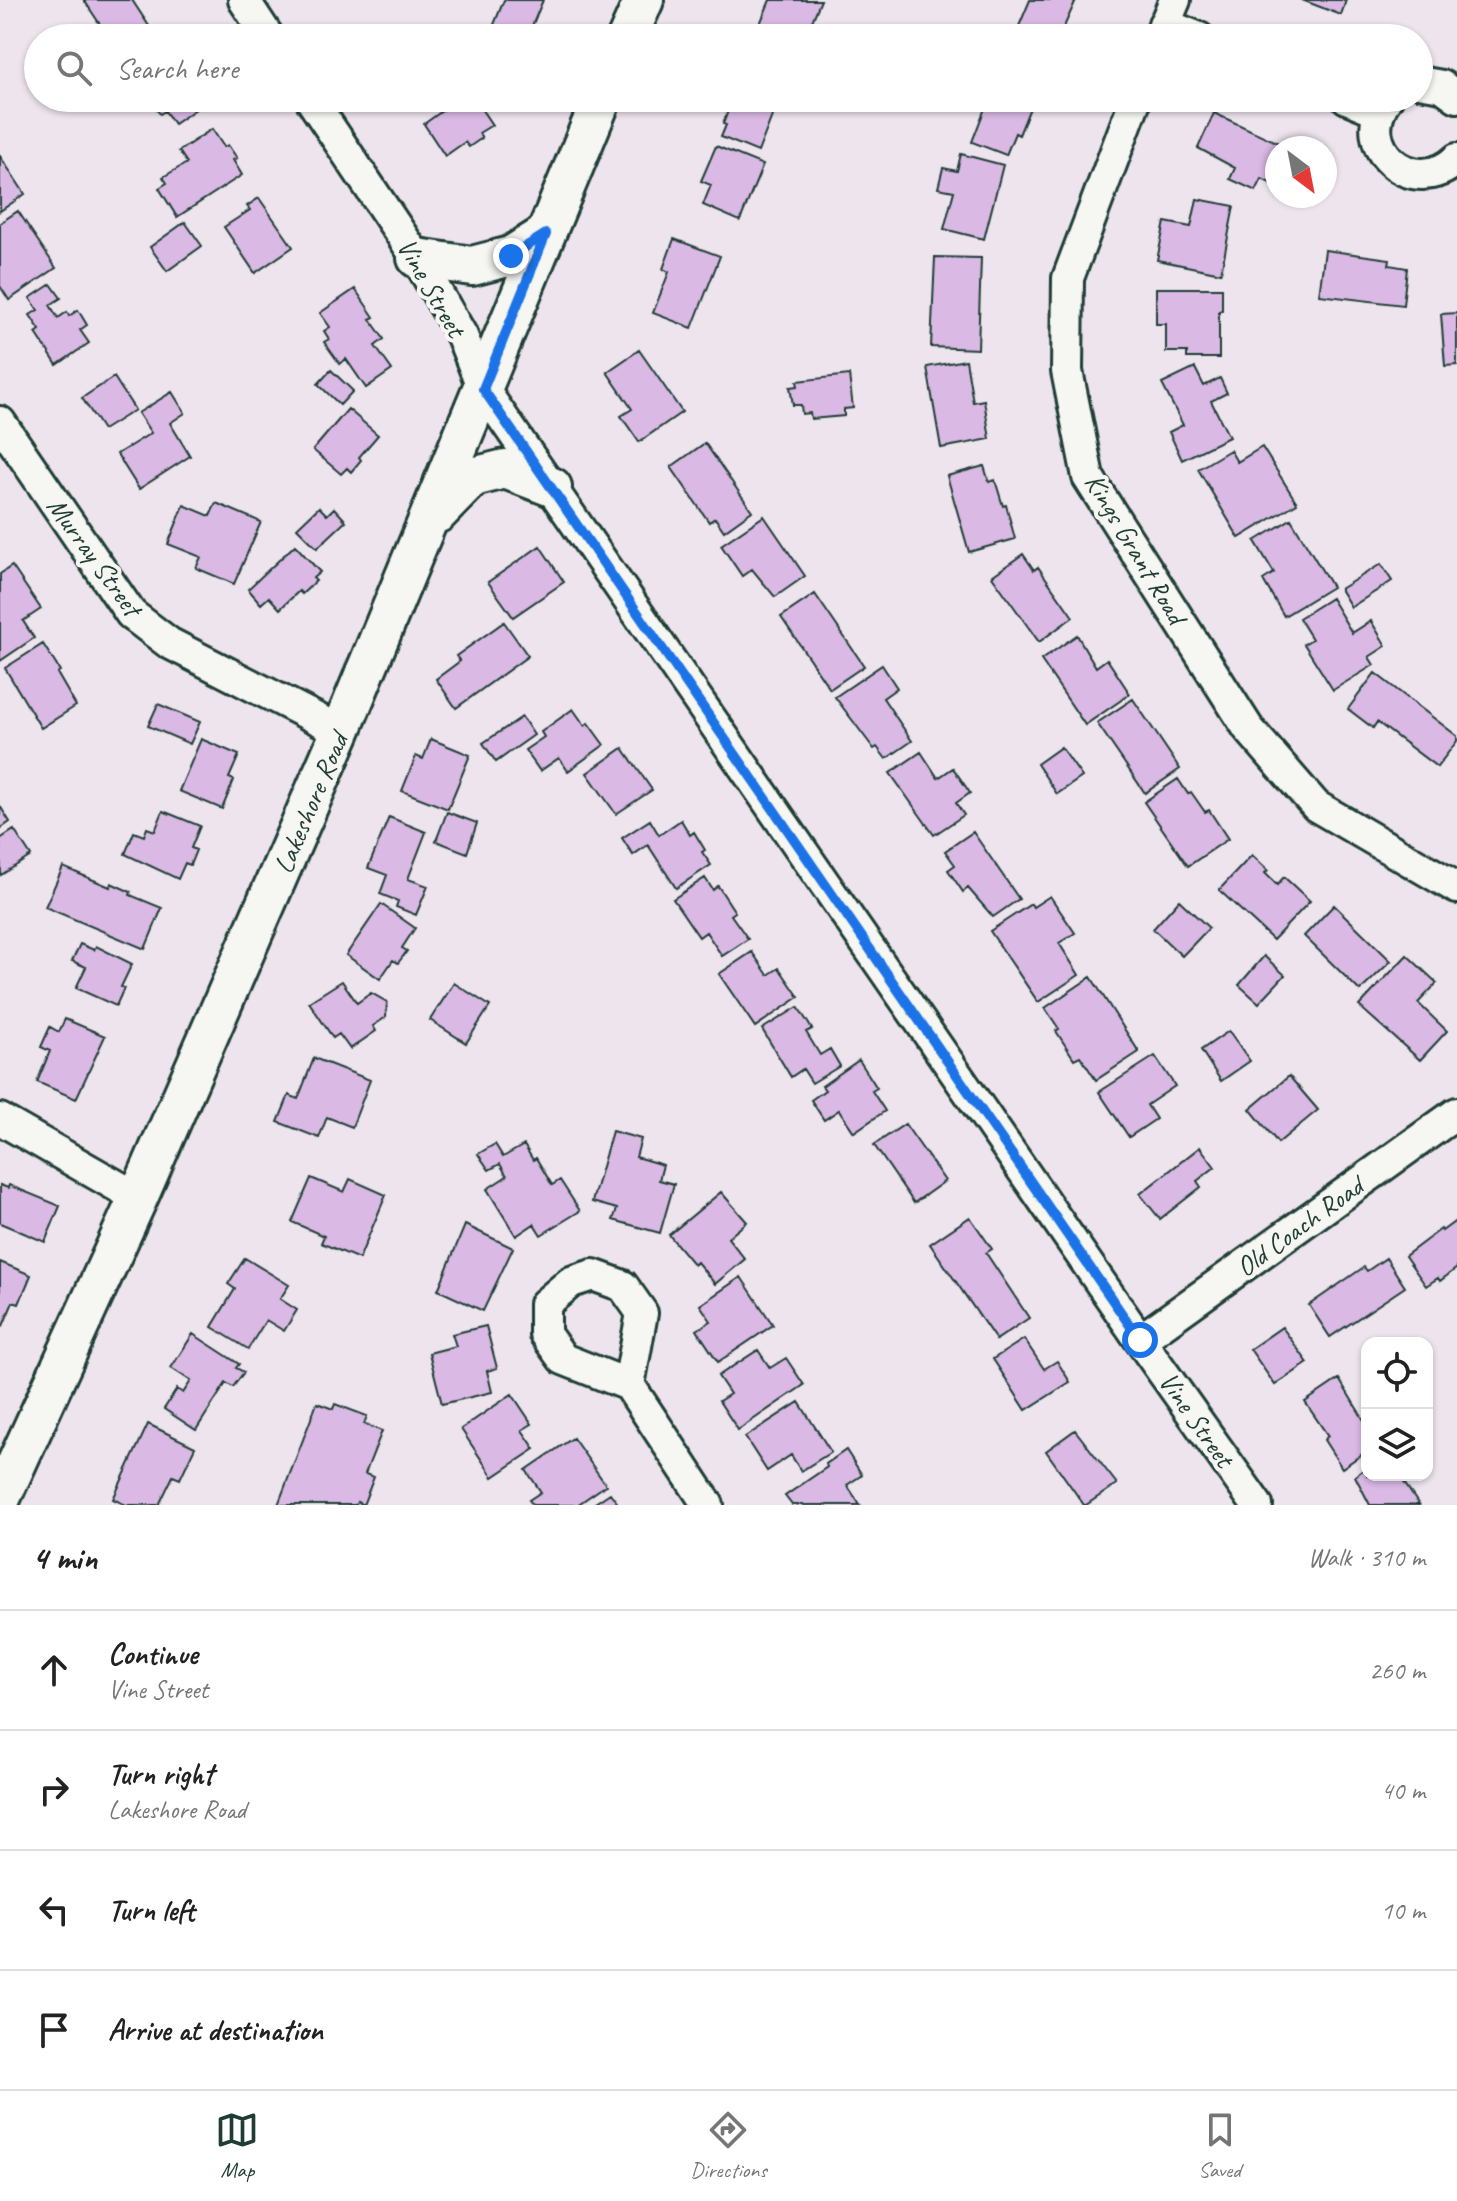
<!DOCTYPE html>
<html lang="en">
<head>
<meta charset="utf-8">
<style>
	body { margin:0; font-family:Caveat,sans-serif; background:#f6f6f6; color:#222 }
	.controls { position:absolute; right:24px; bottom:24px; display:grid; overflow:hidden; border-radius:16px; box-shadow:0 2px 6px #0004 }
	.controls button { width:72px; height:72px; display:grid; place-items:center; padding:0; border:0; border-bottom:2px solid #e0e0e0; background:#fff; color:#222; font:40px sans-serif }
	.compass { position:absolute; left:1265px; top:136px; width:72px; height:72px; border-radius:50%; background:#fff; box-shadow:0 2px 6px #0004; rotate:148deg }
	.stop { position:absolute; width:24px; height:24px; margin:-18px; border:6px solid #1a73e8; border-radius:50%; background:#fff }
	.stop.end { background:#1a73e8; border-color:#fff; box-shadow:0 2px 8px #0008 }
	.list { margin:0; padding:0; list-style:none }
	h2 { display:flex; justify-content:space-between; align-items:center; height:104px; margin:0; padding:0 32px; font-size:34px }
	h2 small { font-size:26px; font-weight:400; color:#767676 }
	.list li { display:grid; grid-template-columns:52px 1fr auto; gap:24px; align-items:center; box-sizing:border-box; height:120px; padding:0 32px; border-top:2px solid #e0e0e0 }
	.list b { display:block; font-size:30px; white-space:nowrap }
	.list p { margin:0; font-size:26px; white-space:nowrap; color:#767676 }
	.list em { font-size:26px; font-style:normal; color:#767676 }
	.icon { flex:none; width:44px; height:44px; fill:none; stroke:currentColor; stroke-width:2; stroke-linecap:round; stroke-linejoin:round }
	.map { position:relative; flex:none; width:1457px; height:1505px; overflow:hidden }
	.search { position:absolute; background:#fff; box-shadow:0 2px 6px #0004; left:24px; right:24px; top:24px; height:88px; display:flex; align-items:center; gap:20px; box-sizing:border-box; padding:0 28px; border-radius:44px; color:#767676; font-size:30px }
	.sheet { height:584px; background:#fff }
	nav { display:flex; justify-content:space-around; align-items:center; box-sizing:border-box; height:112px; border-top:2px solid #e0e0e0; background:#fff; font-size:22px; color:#767676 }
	nav a { display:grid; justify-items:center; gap:4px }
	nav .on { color:#1f3d34 }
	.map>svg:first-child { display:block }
</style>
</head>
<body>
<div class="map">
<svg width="1457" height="1505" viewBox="0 0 1457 1505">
	<rect width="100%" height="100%" fill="#eee4ee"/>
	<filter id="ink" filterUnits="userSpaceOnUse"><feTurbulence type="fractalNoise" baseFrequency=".0125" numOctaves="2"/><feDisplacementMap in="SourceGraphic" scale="16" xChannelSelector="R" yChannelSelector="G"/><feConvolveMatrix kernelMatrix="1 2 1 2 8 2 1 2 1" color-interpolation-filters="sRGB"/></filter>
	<g filter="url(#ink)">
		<path fill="#dab9e5" stroke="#1f3d34" stroke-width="2" d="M84 0H132L149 26 130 38H109Z
			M504 0H543L527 38H474L479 27 491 32Z
			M770 0H821L805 38H754Z
			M1030 0H1076L1059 38H1014Z
			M1302 0H1346L1341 15Z
			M148 98H199L203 104 174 124 165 111 160 114Z
			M450 98H474L492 125 479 133 482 138 469 147 465 142 445 156 424 124 453 103Z
			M733 98H779L758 152 721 137 726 125 723 124Z
			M989 98H1034L1019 135 1015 133 1006 155 972 142Z
			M1214 113 1289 148H1277V174L1272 184 1262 179 1256 191 1230 179 1235 168 1198 148Z
			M212 129 224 147 228 145 237 158 233 160 242 175 177 217 159 188 167 183 163 177 187 163 179 151Z
			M716 146 763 165 740 221 703 205 711 185 701 181Z
			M961 154 1003 165 984 239 944 229 954 191 938 188 943 168 957 171Z
			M0 156 25 194 0 211Z
			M259 198 293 247 255 273 224 227 250 210 247 206Z
			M1197 199 1234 206 1221 273 1157 260 1165 222 1191 227Z
			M18 211 56 268 9 300 0 286V223Z
			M185 222 202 246 167 271 150 247Z
			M674 239 720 256 692 328 653 313 669 272 663 269Z
			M1325 250 1390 259 1389 265 1407 268 1403 305 1319 295Z
			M935 257 981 258 978 349 931 347Z
			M51 284 61 298 50 305 58 318 67 312 69 316 78 310 87 325 80 330 89 343 57 365 36 333 40 330 30 315 38 310 30 298Z
			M1156 288H1222V310L1219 311V358H1187V352H1166V324H1156Z
			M355 289 374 317 370 319 384 339 375 346 392 370 366 388 346 359 340 364 324 342 329 339 324 331 330 327 320 313Z
			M1457 313V365L1445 366 1441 314Z
			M639 350 682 412 639 442 621 416 632 409 607 372Z
			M966 360 973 402 984 400 990 439 941 448 927 367Z
			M1195 368 1204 386 1220 378 1227 393 1211 401 1229 437 1182 460 1169 432 1183 425 1162 384Z
			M331 370 353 391 340 405 318 384Z
			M849 375 853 408 844 409V416L811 419 810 413 802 414 801 405H793L790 387 798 386 797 381Z
			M114 377 135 410 103 430 82 398Z
			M172 392 185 413 170 423 190 456 139 489 117 454 151 433 138 413Z
			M348 409 378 435 359 457 361 460 351 472 347 468 341 474 313 450Z
			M705 443 752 511 724 531 715 518 709 522 671 467Z
			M1262 447 1297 503 1239 538 1198 469 1230 450 1237 462Z
			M984 466 989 482 995 480 1003 506 1006 505 1015 539 969 552 947 476Z
			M216 503 261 522 234 584 196 568 201 557 168 544 184 505 210 516Z
			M319 507 327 515 334 508 346 521 317 548 297 528Z
			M764 516 805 576 775 597 752 569 742 576 721 545Z
			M1291 519 1332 587 1284 616 1263 580 1274 573 1255 541Z
			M295 545 320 572 313 578 316 581 302 594 299 591 280 609 269 597 261 604 248 589Z
			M540 546 564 582 513 617 488 582Z
			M1023 554 1034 570 1038 567 1073 617 1039 642 992 576Z
			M1381 564 1392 581 1351 607 1340 589Z
			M12 566 41 609 23 621 34 638 0 661V574Z
			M815 594 864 666 830 689 781 617Z
			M1331 598 1352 633 1371 621 1386 646 1369 657 1374 665 1333 690 1304 644 1312 639 1299 618Z
			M504 622 528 656 456 708 436 679 460 661 456 656Z
			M1077 635 1096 667 1107 659 1130 694 1085 725 1041 660Z
			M43 644 60 671 57 673 76 706 41 728 5 668Z
			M882 665 897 688 883 698 912 741 886 759 877 747 874 749 835 697Z
			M1375 673 1457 736V741L1437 767 1377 722 1373 728 1348 709Z
			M1133 699 1180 769 1145 793 1097 723Z
			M158 704 200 722 190 744 148 726Z
			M573 709 585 726 588 723 604 745 568 771 559 758 540 771 525 750 544 737 541 732Z
			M522 717 534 735 496 762 483 743Z
			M201 739 239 755 229 778 234 780 222 809 179 791Z
			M431 739 470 755 448 809 402 791 416 756 423 759Z
			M1061 747 1082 777 1057 794 1037 764Z
			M623 748 652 790 616 814 587 773Z
			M921 752 938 778 953 768 970 793 956 803 964 815 934 835 890 773Z
			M1178 779 1188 794 1191 792 1205 812 1209 810 1228 839 1188 866 1144 802Z
			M0 806 10 822 0 829Z
			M163 811 200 826 191 848 196 850 190 865 185 863 178 879 125 854 134 832 144 836 147 828 155 831Z
			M447 812 477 823 467 853 436 841Z
			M389 817 426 832 408 879 428 886 416 915 396 907 398 901 380 894 387 875 368 868Z
			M650 820 659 835 681 820 690 835 694 832 705 850 702 852 711 865 676 888 648 845 633 855 622 838Z
			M14 830 31 856 1 875 0 839Z
			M973 832 1019 899 993 917 968 888 963 892 948 870 955 865 945 851Z
			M1252 855 1268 870 1265 873 1277 885 1284 877 1310 901 1273 940 1219 890Z
			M63 867 110 887 111 883 131 892 130 895 162 908 145 949 45 907Z
			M705 878 713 890 718 886 735 912 731 915 748 939 722 956 706 932 699 937 673 899Z
			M1050 896 1075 933 1059 943 1079 975 1038 1002 990 931 1031 904 1033 907Z
			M1179 900 1209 928 1182 956 1153 929Z
			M381 904 415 928 402 948 407 951 398 963 393 960 380 979 346 955Z
			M1334 905 1391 961 1360 991 1304 936Z
			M80 944 94 950 96 946 132 964 121 987 124 988 116 1006 76 988 86 967 72 961Z
			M752 952 768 975 779 968 799 997 755 1027 719 974Z
			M1407 955 1437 983 1418 1003 1447 1031 1420 1060 1359 1006Z
			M1264 956 1285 975 1259 1003 1239 985Z
			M1091 977 1139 1052 1096 1080 1080 1056 1074 1059 1056 1031 1059 1029 1045 1008Z
			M342 981 357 1003 371 993 387 1002 386 1017 373 1026 376 1031 350 1049 339 1034 333 1038 309 1002Z
			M454 983 490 1006 466 1043 430 1020Z
			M798 1007 812 1029 806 1032 820 1055 830 1049 840 1066 812 1083 803 1069 791 1077 762 1029Z
			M65 1019 105 1036 76 1099 37 1082 50 1051 41 1047 50 1027 59 1032Z
			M1229 1031 1250 1061 1221 1081 1201 1050Z
			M1155 1056 1175 1086 1147 1105 1156 1119 1129 1137 1099 1092Z
			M314 1058 370 1080 352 1127 327 1117 319 1138 278 1122 289 1095 298 1099Z
			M859 1060 877 1088 872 1091 885 1111 854 1132 839 1110 824 1120 811 1100 825 1090 822 1086Z
			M1289 1076 1318 1110 1278 1143 1250 1109Z
			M905 1124 945 1181 914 1203 874 1145Z
			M612 1131 641 1139 636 1157 663 1165 659 1180 674 1184 660 1233 613 1220 617 1209 592 1202Z
			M495 1144 503 1157 524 1145 533 1160 536 1158 552 1185 560 1180 580 1211 541 1235 534 1224 516 1236 487 1189 507 1176 500 1164 489 1170 478 1154Z
			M1200 1147 1215 1167 1197 1181 1201 1187 1160 1219 1140 1194Z
			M311 1178 344 1192 350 1179 386 1195 359 1259 321 1243 324 1236 292 1222Z
			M0 1185 8 1188 9 1185 60 1206 45 1242 0 1223Z
			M721 1192 747 1222 728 1238 745 1259 715 1284 697 1262 694 1265 669 1235Z
			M970 1217 992 1249 986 1253 1029 1318 996 1340 930 1244Z
			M1457 1220V1268L1440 1281 1438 1278 1426 1286 1405 1256 1441 1229 1442 1231Z
			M465 1225 513 1248 483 1311 438 1290Z
			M245 1258 289 1285 280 1299 297 1310 284 1331 266 1320 248 1349 212 1327 235 1289 228 1284Z
			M1386 1258 1405 1287 1330 1337 1309 1305 1364 1267 1367 1271Z
			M0 1262 31 1275 19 1304 13 1302 3 1326 0 1325Z
			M741 1277 773 1325 718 1362 697 1330 711 1321 700 1305Z
			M486 1326 497 1368 487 1371 492 1392 442 1404 429 1353 456 1346 452 1334Z
			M1282 1327 1308 1363 1275 1385 1250 1349Z
			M193 1334 239 1364 236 1368 244 1372 233 1387 226 1383 196 1430 164 1409 177 1389 183 1393 191 1381 171 1368Z
			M1024 1339 1044 1369 1057 1361 1070 1382 1026 1410 993 1359Z
			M758 1350 770 1368 786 1358 804 1385 738 1430 719 1401 730 1394 718 1376Z
			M1339 1379 1367 1425V1451L1342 1468 1324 1440 1328 1436 1305 1402Z
			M512 1394 532 1424 522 1430 535 1449 493 1477 461 1429Z
			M799 1402 831 1452 801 1471 791 1455 767 1471 745 1437Z
			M317 1403 333 1409 335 1404 367 1416 364 1424 382 1431 365 1474 374 1477 363 1505 357 1502 356 1505H278Z
			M148 1424 195 1447 180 1479 173 1476 159 1505H126L113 1499Z
			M1075 1430 1117 1484 1086 1505H1084L1046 1451Z
			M573 1438 606 1485 577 1505H533L529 1500 541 1492 526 1470Z
			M846 1450 862 1475 847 1485 860 1505H792L785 1496 827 1467 826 1464Z
			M1367 1467V1475H1399L1419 1505H1370L1355 1476Z
			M610 1493 619 1505H592Z"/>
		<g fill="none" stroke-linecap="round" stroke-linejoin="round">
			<defs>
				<path id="minor" d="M244 0 269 38
					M1164 24 1199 38
					M1159 38 1175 0
					M1419 82 1442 86 1457 97
					M310 98 417 258 462 336 483 389 1140 1340 1257 1505
					M1136 98 1068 278 1067 371 1088 477 1248 728 1316 806 1457 888
					M1347 98 1379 111
					M1387 98C1351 146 1413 201 1457 159
					M0 422 131 614 169 643 341 731
					M0 1119 138 1198
					M1140 1340 1457 1113
					M629 1385 642 1313 623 1286 593 1275 571 1282 545 1304V1334L563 1359 629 1385 708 1505"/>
				<path id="major" d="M627 38 644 0
					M417 258 472 266 511 256 546 234
					M438 513 473 477 505 469 552 487
					M0 1500 138 1198 341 731 602 98"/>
			</defs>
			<use href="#minor" stroke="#1f3d34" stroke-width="36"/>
			<use href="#major" stroke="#1f3d34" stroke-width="44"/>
			<use href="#minor" stroke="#f6f6f2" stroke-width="30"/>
			<use href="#major" stroke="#f6f6f2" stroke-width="38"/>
		</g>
	</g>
	<g fill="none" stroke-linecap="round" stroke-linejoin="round" filter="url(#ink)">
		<path stroke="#1a73e8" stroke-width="10" d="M511 256 546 234 483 389 1140 1340"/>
	</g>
	<g text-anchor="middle" stroke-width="8" stroke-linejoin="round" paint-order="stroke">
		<g font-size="28" fill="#1f3d34" stroke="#f6f6f2">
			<text transform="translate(432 287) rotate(60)" y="10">Vine Street</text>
			<text transform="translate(1136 548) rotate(59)" y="10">Kings Grant Road</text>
			<text transform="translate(95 556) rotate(54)" y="10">Murray Street</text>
			<text transform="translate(310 803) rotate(-67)" y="10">Lakeshore Road</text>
			<text transform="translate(1299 1226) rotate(-36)" y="10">Old Coach Road</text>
			<text transform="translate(1197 1419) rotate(55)" y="10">Vine Street</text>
		</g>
	</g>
</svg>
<div class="controls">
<button><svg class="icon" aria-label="locate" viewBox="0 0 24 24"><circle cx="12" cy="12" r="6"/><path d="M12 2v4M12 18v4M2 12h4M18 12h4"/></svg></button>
<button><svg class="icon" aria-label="layers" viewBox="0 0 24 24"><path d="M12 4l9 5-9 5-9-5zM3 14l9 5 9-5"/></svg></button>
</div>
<svg class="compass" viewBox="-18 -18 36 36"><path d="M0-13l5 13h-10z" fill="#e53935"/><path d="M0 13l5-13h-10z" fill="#767676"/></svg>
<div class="stop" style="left:1140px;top:1340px"></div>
<div class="stop end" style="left:511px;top:256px"></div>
<div class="search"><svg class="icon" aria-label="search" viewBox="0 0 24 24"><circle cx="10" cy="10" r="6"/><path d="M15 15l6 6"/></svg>Search here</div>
</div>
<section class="sheet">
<h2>4 min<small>Walk · 310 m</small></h2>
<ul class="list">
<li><svg class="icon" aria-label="ahead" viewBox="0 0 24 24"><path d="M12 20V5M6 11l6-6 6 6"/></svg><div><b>Continue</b><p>Vine Street</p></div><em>260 m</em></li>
<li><svg class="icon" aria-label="right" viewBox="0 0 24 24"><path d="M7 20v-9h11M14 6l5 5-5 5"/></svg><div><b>Turn right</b><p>Lakeshore Road</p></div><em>40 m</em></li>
<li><svg class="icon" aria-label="left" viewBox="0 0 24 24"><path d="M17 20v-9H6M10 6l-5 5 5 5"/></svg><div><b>Turn left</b></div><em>10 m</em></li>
<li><svg class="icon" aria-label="arrive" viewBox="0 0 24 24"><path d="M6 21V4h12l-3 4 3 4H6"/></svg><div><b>Arrive at destination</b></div></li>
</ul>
</section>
<nav>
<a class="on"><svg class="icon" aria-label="map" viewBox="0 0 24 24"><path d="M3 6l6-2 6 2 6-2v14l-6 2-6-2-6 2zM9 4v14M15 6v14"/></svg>Map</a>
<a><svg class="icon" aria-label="directions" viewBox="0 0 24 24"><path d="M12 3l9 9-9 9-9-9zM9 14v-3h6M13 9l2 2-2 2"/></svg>Directions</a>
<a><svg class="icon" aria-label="saved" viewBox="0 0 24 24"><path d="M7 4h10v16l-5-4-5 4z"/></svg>Saved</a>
</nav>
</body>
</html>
